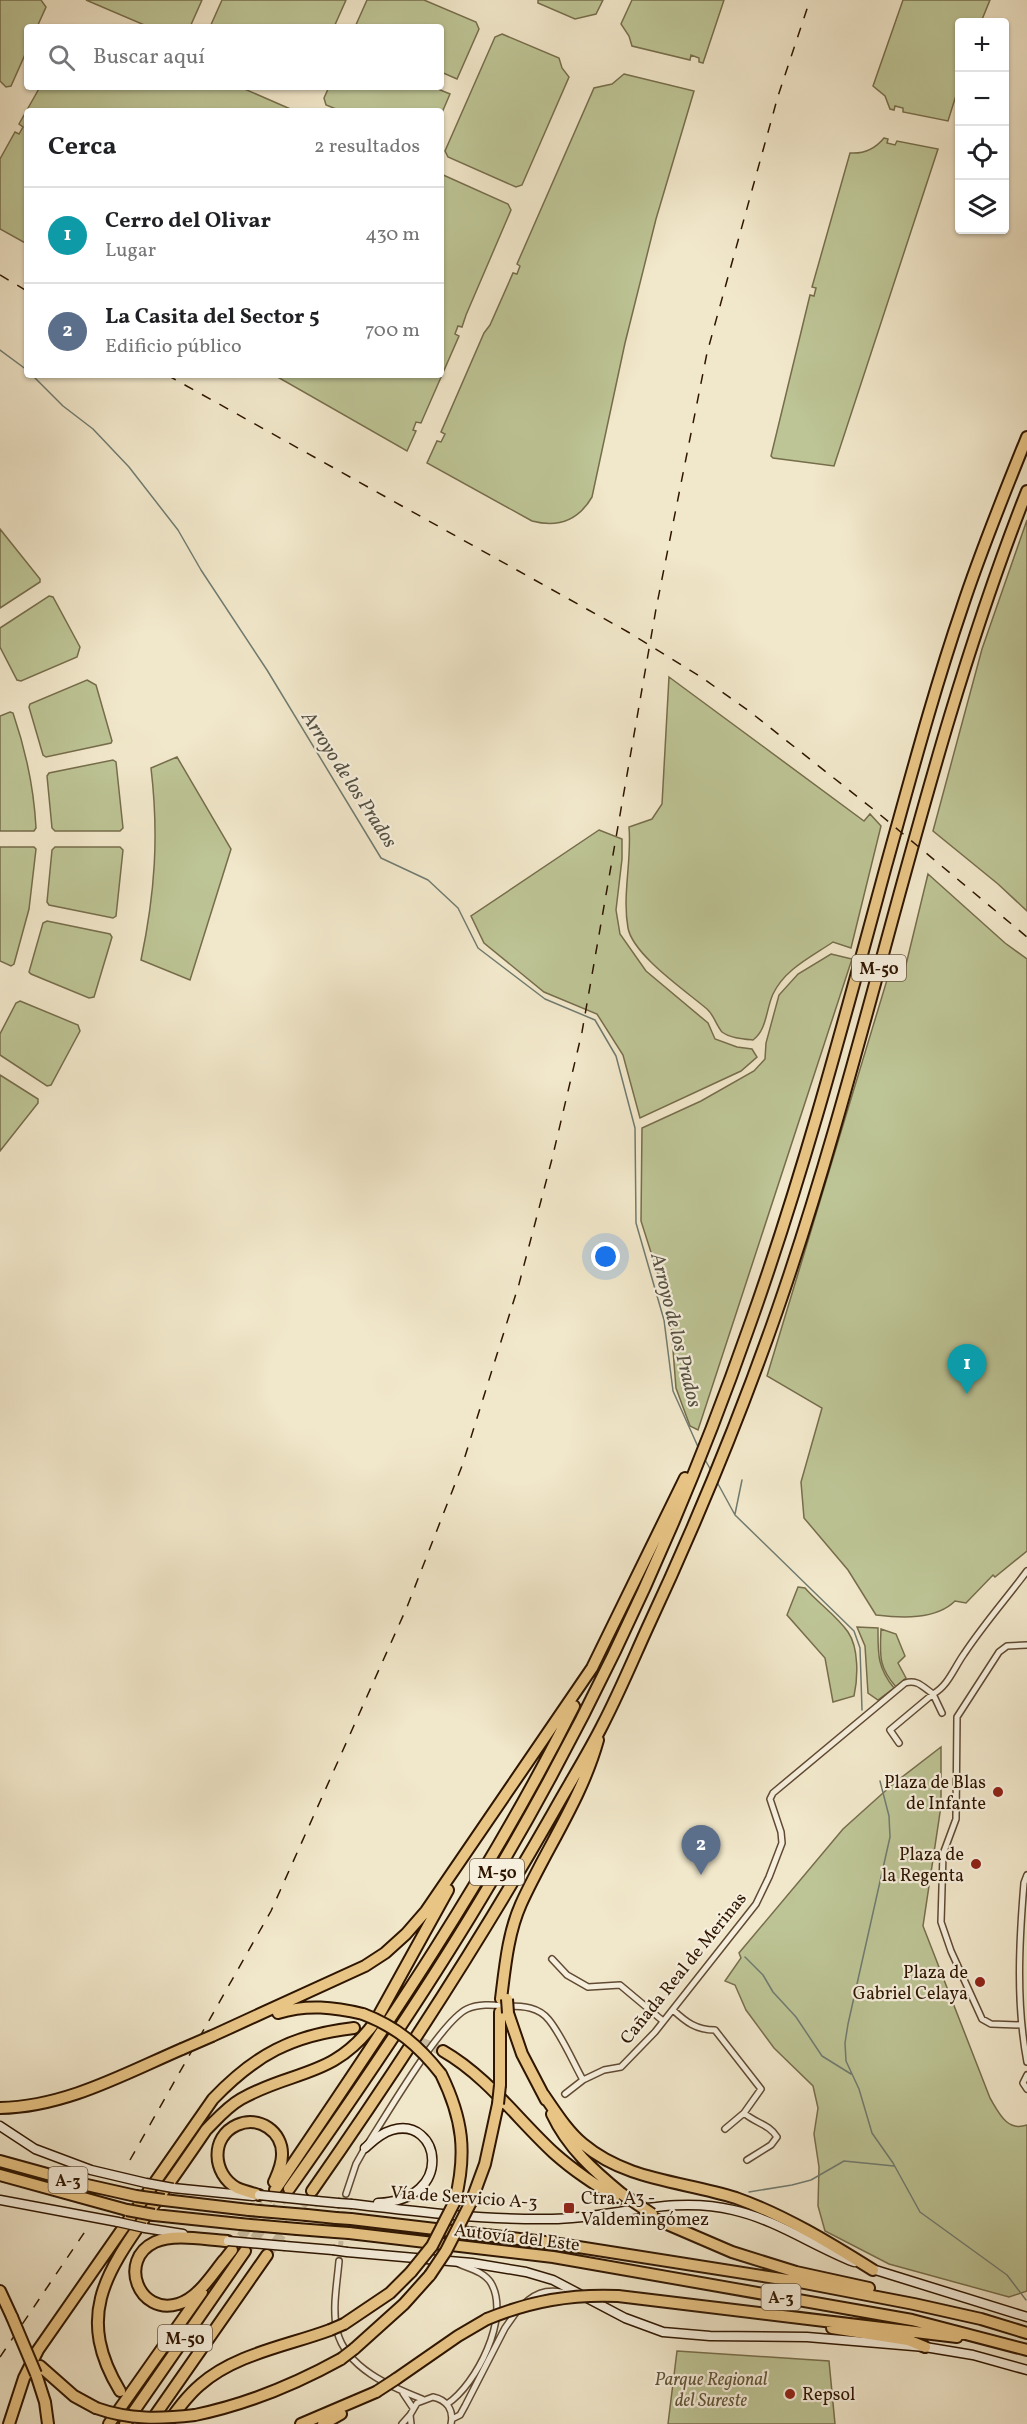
<!DOCTYPE html>
<html lang="es">
<head>
<meta charset="utf-8">
<style>
	body { margin:0; font-family:Vollkorn,serif; background:#f6f6f6; color:#202124 }
	.controls { position:absolute; right:18px; top:18px; display:grid; overflow:hidden; border-radius:6px; box-shadow:0 2px 4px #0004 }
	.controls button { width:54px; height:54px; display:grid; place-items:center; padding:0; border:0; border-bottom:2px solid #e0e0e0; background:#fff; color:#202124; font:30px sans-serif }
	.you { position:absolute; left:606px; top:1257px; width:21px; height:21px; margin:-15px; border:4px solid #fff; border-radius:50%; background:#1a73e8; box-shadow:0 0 0 9px #1a73e833 }
	.badge { display:grid; place-items:center; width:39px; height:39px; border-radius:50%; background:#8f2418; color:#fff; font-size:20px; font-weight:700 }
	.pin { position:absolute; translate:-50% -50px; filter:drop-shadow(0 2px 3px #0008) }
	.pin::after { content:''; position:absolute; top:32px; width:21px; height:18px; background:inherit; clip-path:polygon(0 0,100% 0,50% 100%) }
	.list { margin:0; padding:0; list-style:none }
	h2 { display:flex; justify-content:space-between; align-items:center; height:78px; margin:0; padding:0 24px; font-size:26px }
	h2 small { font-size:20px; font-weight:400; color:#757577 }
	.list li { display:grid; grid-template-columns:39px 1fr auto; gap:18px; align-items:center; box-sizing:border-box; height:96px; padding:0 24px; border-top:2px solid #e0e0e0 }
	.list b { display:block; font-size:22px; white-space:nowrap }
	.list p { margin:0; font-size:20px; white-space:nowrap; color:#757577 }
	.list em { font-size:20px; font-style:normal; color:#757577 }
	.icon { flex:none; width:33px; height:33px; fill:none; stroke:currentColor; stroke-width:2; stroke-linecap:round; stroke-linejoin:round }
	.map { position:relative; flex:none; width:1027px; height:2424px; overflow:hidden }
	.search { position:absolute; background:#fff; box-shadow:0 2px 4px #0004; left:24px; top:24px; width:420px; height:66px; display:flex; align-items:center; gap:15px; box-sizing:border-box; padding:0 21px; border-radius:6px; color:#757577; font-size:22px }
	.panel { position:absolute; background:#fff; box-shadow:0 2px 4px #0004; left:24px; top:108px; width:420px; height:270px; border-radius:6px }
	.map>svg:first-child { display:block }
</style>
</head>
<body>
<div class="map">
<svg width="1027" height="2424" viewBox="0 0 1027 2424">
	<rect width="100%" height="100%" fill="#f1e7ca"/>
	<filter id="stains"><feTurbulence type="fractalNoise" baseFrequency=".00333" numOctaves="4"/><feColorMatrix values="0 0 0 0 .2 0 0 0 0 .09 0 0 0 0 .02 0 0 0 .5 -.17"/></filter>
	<radialGradient id="worn" r=".72"><stop offset=".6" stop-color="#630" stop-opacity="0"/><stop offset="1" stop-color="#630" stop-opacity=".3"/></radialGradient>
	<path fill="#bdc495" stroke="#766d4b" stroke-width="1.5" d="M0 0H41L46 7 37 27H27V50L11 86 6 87 0 81Z
		M86 0H202L190 27H149Z
		M222 0H346L334 27H210Z
		M367 0H424L476 22 479 29 457 79 441 72V27H355Z
		M538 0H603L596 14 575 19 538 3Z
		M632 0H724L703 63 699 62V58L691 55 690 60 632 46 629 36 621 24Z
		M903 0H990L981 22H960L959 86 948 121 903 112V108L895 106 894 110 890 109 885 96 873 86Z
		M502 34 559 58 562 68 569 77 522 185 516 187 448 157 445 151 495 37Z
		M624 74 694 91 656 219 625 343 592 497C578 521 558 528 532 521L427 463 437 441 441 442 445 434 441 432 484 333 490 325 513 273 517 274 520 266 517 264 594 88 612 84Z
		M40 87H240L295 111H27V244L0 229V159L15 132 19 134 23 127 19 124Z
		M329 87H433L450 94 441 115V111H341L326 105 324 98Z
		M884 138 888 139 887 143 895 145 897 141 938 149 834 466 773 458 771 456 810 295 814 296 816 288 812 287 850 153C864 154 875 149 884 138Z
		M441 174 508 204 511 210 466 315 462 327 458 326 455 334 459 336 421 423 416 422 413 430 416 431 407 451 274 375H441Z
		M1027 520V911L998 884 933 831 982 649Z
		M0 529 40 579V582L0 608Z
		M49 596 53 597 80 647 77 657 21 681 17 680 0 647V628Z
		M669 677 864 821 870 814 881 826 851 948 833 942C811 957 785 969 773 994 766 1009 767 1030 753 1040 743 1039 730 1038 722 1032 716 1025 714 1015 707 1009 686 991 633 955 628 928 622 895 632 860 629 827L652 819 662 804Z
		M87 680 96 685 112 741 111 743 46 757 43 755 29 707 30 704Z
		M10 712 13 713C26 751 34 789 36 828L34 831H0V716Z
		M177 757 231 849 190 980 141 960C155 893 159 836 151 768Z
		M113 760 116 762 123 828 120 831H55L52 828 47 776 49 773Z
		M599 830 622 839V859L616 910 620 934 646 971 708 1023 715 1039 737 1047 752 1049 757 1057 741 1071 640 1118 623 1055 597 1014 544 992 484 943 471 916Z
		M0 847H34L36 849 29 909 14 964 11 966 0 961Z
		M55 847H120L123 850 116 916 113 918 49 905 47 902 52 850Z
		M928 874 1005 943 1027 959V1551L995 1577 993 1575 966 1603 955 1601C936 1620 901 1618 876 1615L848 1570 804 1518 801 1482 822 1408 767 1376 887 980 904 973Z
		M47 921 110 934 112 937 94 997 89 998 31 974 29 972 43 923Z
		M831 954 852 959 698 1430 690 1426 676 1388 670 1312 641 1221 642 1128 701 1101 754 1071 765 1059 766 1043 779 995 798 974Z
		M20 1001 78 1025 80 1031 51 1085 47 1086 0 1055V1034L16 1003Z
		M0 1075 38 1099V1103L0 1151Z
		M798 1587 805 1588C818 1603 837 1616 848 1632 859 1648 858 1678 854 1696L833 1702 825 1658 787 1615Z
		M857 1627 878 1628C878 1654 877 1667 894 1688L878 1700 868 1693 865 1646Z
		M881 1629 896 1634 905 1656 898 1663 906 1678 896 1687C878 1666 880 1655 881 1629Z
		M941 1747V1806L923 1926 990 2098C999 2113 1007 2132 1027 2125V2291L1009 2297 889 2264 825 2231 818 2206 819 2167 814 2134 818 2108 813 2086 774 2048 746 2010 735 1985 725 1981 741 1958 739 1953 843 1829 893 1784Z
		M677 2351 829 2361 835 2424H668Z"/>
	<g fill="none" stroke-linecap="round" stroke-linejoin="round">
		<path stroke="#707b70" stroke-width="1.5" d="M0 350 27 370
			M32 375 63 406 93 429 129 467 178 530 201 570 267 670 381 858 428 880 458 908 478 948 545 999 595 1020 616 1056 635 1128 636 1223 664 1320 673 1391 699 1449
			M704 1458 712 1472
			M717 1482 735 1515 854 1631 860 1648 862 1710
			M735 1514 742 1480
			M880 1781 889 1816 890 1837 848 2024 845 2043 846 2061 859 2089 872 2133 893 2163 920 2212 1007 2275 1026 2300
			M745 1957 763 1975 773 1992 796 2017 822 2056 851 2074
			M749 2192 792 2185 811 2180 844 2161 894 2166"/>
		<path stroke="#cabda2" stroke-width="5" stroke-dasharray="5 2.5" stroke-linecap="butt" d="M339 2261 346 2194"/>
		<path stroke="#cabda2" stroke-width="10" stroke-dasharray="10 5" stroke-linecap="butt" d="M407 2037 443 2051
			M232 2249 275 2190
			M246 2251 289 2190
			M267 2255 310 2194"/>
		<defs>
			<path id="street" d="M899 1743 890 1730 933 1694 942 1713
				M1027 1875 1024 1883C1019 1943 1016 2003 1027 2062
				M552 1959 567 1975 588 1987 620 1985 663 2021
				M673 2010C686 2022 696 2030 715 2030L761 2089 744 2113 725 2129
				M1020 2025 991 2024 982 2019 951 1951 941 1922 943 1854 956 1819 957 1717 999 1652 1007 1646 1027 1645
				M1027 2075 1023 2083 1027 2089
				M565 2094 583 2080 604 2070 621 2067 655 2032 756 1904 769 1877 782 1843 781 1832 770 1799 773 1793 905 1683C917 1679 923 1687 933 1694 948 1686 954 1668 964 1654 983 1625 1006 1599 1027 1571
				M744 2113C755 2123 769 2124 777 2137L771 2145 747 2160
				M346 2194 356 2164 365 2148C385 2118 440 2022 467 2009 479 2003 495 2005 508 2006 523 2006 539 2007 549 2020 562 2036 573 2062 583 2080
				M339 2261C337 2284 332 2309 337 2331 346 2368 391 2387 422 2399
				M523 2305C538 2290 553 2288 572 2295
				M403 2393 413 2408
				M447 2404C476 2385 511 2317 491 2283 484 2272 471 2269 459 2264
				M452 2419 460 2415 465 2406 505 2328 517 2311
				M402 2424 410 2415
				M411 2424 410 2415 417 2403 433 2397C447 2400 454 2410 451 2424"/>
			<path id="secondary" d="M0 2126 35 2149 91 2170 146 2183
				M365 2148C373 2141 381 2133 392 2130 440 2116 456 2200 378 2203
				M173 2188 253 2196
				M0 2200 118 2222
				M317 2201 338 2203
				M352 2204C419 2212 485 2220 552 2219 613 2218 672 2195 733 2210 777 2220 813 2246 854 2262
				M145 2228 183 2234
				M285 2246 333 2250
				M347 2252 472 2263 526 2272 553 2280 625 2318 663 2332 710 2336 807 2337 925 2347 973 2355 1027 2370
				M869 2268 1027 2317"/>
			<path id="highway" d="M501 1999C505 1967 508 1933 521 1904 546 1849 582 1798 598 1740
				M278 2013C307 2004 334 2007 363 2014
				M508 2013 522 2054 546 2100
				M212 2036 365 1966 385 1953 406 1934 426 1911 592 1668 685 1478
				M443 2051C488 2077 517 2119 554 2153 574 2171 596 2185 618 2199
				M441 2074C463 2119 467 2153 455 2201
				M500 2085V2012
				M543 2094C555 2111 567 2131 583 2144 627 2181 683 2181 736 2198 784 2215 830 2243 873 2270
				M0 2108C65 2107 124 2074 182 2049
				M552 2114C568 2148 594 2171 622 2194
				M0 2161 87 2185 136 2196
				M0 2175 127 2210
				M289 2189C359 2090 428 1989 490 1884 595 1708 681 1521 749 1327 803 1176 844 1021 886 866 910 780 933 693 962 608 981 550 1004 494 1027 437
				M275 2190C381 2034 489 1876 574 1706
				M312 2191C398 2068 479 1943 553 1813 569 1784 588 1754 603 1724 619 1693 632 1662 646 1631 695 1526 739 1420 777 1311 871 1041 922 757 1027 491
				M259 2195C252 2193 244 2191 237 2188 212 2174 210 2137 237 2125 259 2115 283 2132 282 2155 282 2165 278 2173 274 2182
				M164 2200 249 2210
				M471 2202 485 2164 498 2104
				M154 2215 240 2224
				M307 2215 336 2218
				M646 2215 732 2252 796 2272 869 2288
				M351 2219 553 2243 794 2281 914 2304 981 2319 1027 2333
				M297 2229 335 2232
				M349 2233 553 2257 912 2320 1027 2350
				M224 2260C211 2276 198 2298 178 2304 139 2316 117 2260 155 2242 175 2233 206 2240 228 2241
				M221 2264 232 2250
				M0 2291 12 2317
				M618 2296 957 2337
				M344 2324 390 2293 411 2272
				M832 2328 908 2340 925 2347
				M354 2349 404 2304 430 2275
				M40 2366 74 2396 96 2408
				M36 2374 45 2402 48 2424
				M396 2379 458 2336 487 2319
				M120 2391C76 2318 104 2275 148 2213 168 2185 187 2158 206 2130 217 2119 227 2107 241 2099 294 2069 333 2079 375 2022L448 1890
				M195 2415C248 2404 294 2385 341 2359
				M9 2424 24 2378 38 2350 213 2099C255 2055 292 2035 354 2028
				M109 2424 202 2292
				M125 2424 245 2251
				M149 2424 267 2255
				M167 2424C177 2410 187 2396 200 2385 235 2354 287 2346 330 2330
				M301 2424 376 2392
				M323 2424 341 2414"/>
		</defs>
		<use href="#street" stroke="#604a33" stroke-width="8"/>
		<use href="#secondary" stroke="#2f1601" stroke-width="11"/>
		<use href="#highway" stroke="#2f1601" stroke-width="14"/>
		<use href="#street" stroke="#f6efdd" stroke-width="5"/>
		<use href="#secondary" stroke="#f6efdd" stroke-width="8"/>
		<use href="#highway" stroke="#e8c485" stroke-width="10"/>
		<path stroke="#2f1601" stroke-width="1.5" stroke-dasharray="10 10" stroke-linecap="butt" d="M0 275 27 291
			M167 375 628 632 701 677 749 711 878 813 1027 937
			M130 2160 271 1911 407 1607 462 1466 519 1284 552 1159 582 1032 656 609 707 353 778 96 810 0
			M0 2357 86 2230"/>
		<defs>
			<path id="secondary-bridge" d="M146 2183 173 2188
				M259 2195 317 2201
				M338 2203 352 2204
				M118 2222 145 2228
				M228 2241 285 2246
				M333 2250 347 2252"/>
			<path id="highway-bridge" d="M507 1999 508 2013
				M363 2014C397 2027 419 2046 441 2074
				M182 2049 212 2036
				M498 2104 500 2085
				M622 2194 652 2214
				M136 2196 164 2200
				M127 2210 154 2215
				M249 2210 307 2215
				M336 2218 351 2219
				M240 2224 297 2229
				M335 2232 349 2233
				M411 2272 432 2246 455 2201
				M430 2275 446 2251 471 2202
				M12 2317 36 2374
				M487 2319C531 2301 571 2294 618 2296
				M330 2330 344 2324
				M341 2359 354 2349
				M376 2392 396 2379
				M96 2408C130 2420 160 2419 195 2415"/>
		</defs>
		<use href="#secondary-bridge" stroke="#2f1601" stroke-width="11" stroke-linecap="butt"/>
		<use href="#highway-bridge" stroke="#2f1601" stroke-width="14" stroke-linecap="butt"/>
		<use href="#secondary-bridge" stroke="#f6efdd" stroke-width="8"/>
		<use href="#highway-bridge" stroke="#e8c485" stroke-width="10"/>
	</g>
	<g fill="#8f2418" stroke="#f6efdd" stroke-width="2">
		<circle cx="998" cy="1792" r="6"/>
		<circle cx="976" cy="1864" r="6"/>
		<circle cx="980" cy="1982" r="6"/>
		<rect x="563" y="2202" width="12" height="12" rx="3"/>
		<circle cx="790" cy="2394" r="6"/>
	</g>
	<g text-anchor="middle" stroke-width="4.5" stroke-linejoin="round" paint-order="stroke">
		<g fill="#f6efdd" stroke="#6b5743" stroke-width="1.5">
			<rect x="852" y="955" width="54" height="26" rx="4.5"/>
			<rect x="470" y="1859" width="54" height="26" rx="4.5"/>
			<rect x="48.5" y="2167" width="39" height="26" rx="4.5"/>
			<rect x="761.5" y="2284" width="39" height="26" rx="4.5"/>
			<rect x="158" y="2325" width="54" height="26" rx="4.5"/>
		</g>
		<g font-size="16" font-weight="bold" fill="#2f1601">
			<text x="879" y="974">M-50</text>
			<text x="497" y="1878">M-50</text>
			<text x="68" y="2186">A-3</text>
			<text x="781" y="2303">A-3</text>
			<text x="185" y="2344">M-50</text>
		</g>
		<g font-size="18" fill="#2f1601" stroke="#f6efdd" text-anchor="end">
			<text x="986" y="1788">Plaza de Blas<tspan x="986" dy="21">de Infante</tspan></text>
			<text x="964" y="1860">Plaza de<tspan x="964" dy="21">la Regenta</tspan></text>
			<text x="968" y="1978">Plaza de<tspan x="968" dy="21">Gabriel Celaya</tspan></text>
			<text x="581" y="2204" text-anchor="start">Ctra. A3 -<tspan x="581" dy="21">Valdemingómez</tspan></text>
			<text x="802" y="2400" text-anchor="start">Repsol</text>
		</g>
		<g font-size="18" fill="#2f1601" stroke="#f6efdd">
			<text transform="translate(683 1968) rotate(-51)" y="6">Cañada Real de Merinas</text>
			<text transform="translate(464 2197) rotate(4)" y="6">Vía de Servicio A-3</text>
			<text transform="translate(517 2237) rotate(7)" y="6">Autovía del Este</text>
		</g>
		<g font-size="18" font-style="italic" fill="#615335" stroke="#f6efdd">
			<text x="711" y="2385">Parque Regional<tspan x="711" dy="21">del Sureste</tspan></text>
		</g>
		<g font-size="20" font-style="italic" fill="#555142" stroke="#f6efdd">
			<text transform="translate(350 779) rotate(57)" y="7">Arroyo de los Prados</text>
			<text transform="translate(677 1330) rotate(76)" y="7">Arroyo de los Prados</text>
		</g>
	</g>
	<rect width="100%" height="100%" filter="url(#stains)"/>
	<rect width="100%" height="100%" fill="url(#worn)"/>
</svg>
<div class="controls">
<button>+</button>
<button>−</button>
<button><svg class="icon" aria-label="locate" viewBox="0 0 24 24"><circle cx="12" cy="12" r="6"/><path d="M12 2v4M12 18v4M2 12h4M18 12h4"/></svg></button>
<button><svg class="icon" aria-label="layers" viewBox="0 0 24 24"><path d="M12 4l9 5-9 5-9-5zM3 14l9 5 9-5"/></svg></button>
</div>
<div class="you"></div>
<div class="pin badge" style="left:967px;top:1394px;background:#0f9aa8">1</div>
<div class="pin badge" style="left:701px;top:1875px;background:#5c6f8a">2</div>
<div class="search"><svg class="icon" aria-label="search" viewBox="0 0 24 24"><circle cx="10" cy="10" r="6"/><path d="M15 15l6 6"/></svg>Buscar aquí</div>
<section class="panel">
<h2>Cerca<small>2 resultados</small></h2>
<ul class="list">
<li><span class="badge" style="background:#0f9aa8">1</span><div><b>Cerro del Olivar</b><p>Lugar</p></div><em>430 m</em></li>
<li><span class="badge" style="background:#5c6f8a">2</span><div><b>La Casita del Sector 5</b><p>Edificio público</p></div><em>700 m</em></li>
</ul>
</section>
</div>
</body>
</html>
